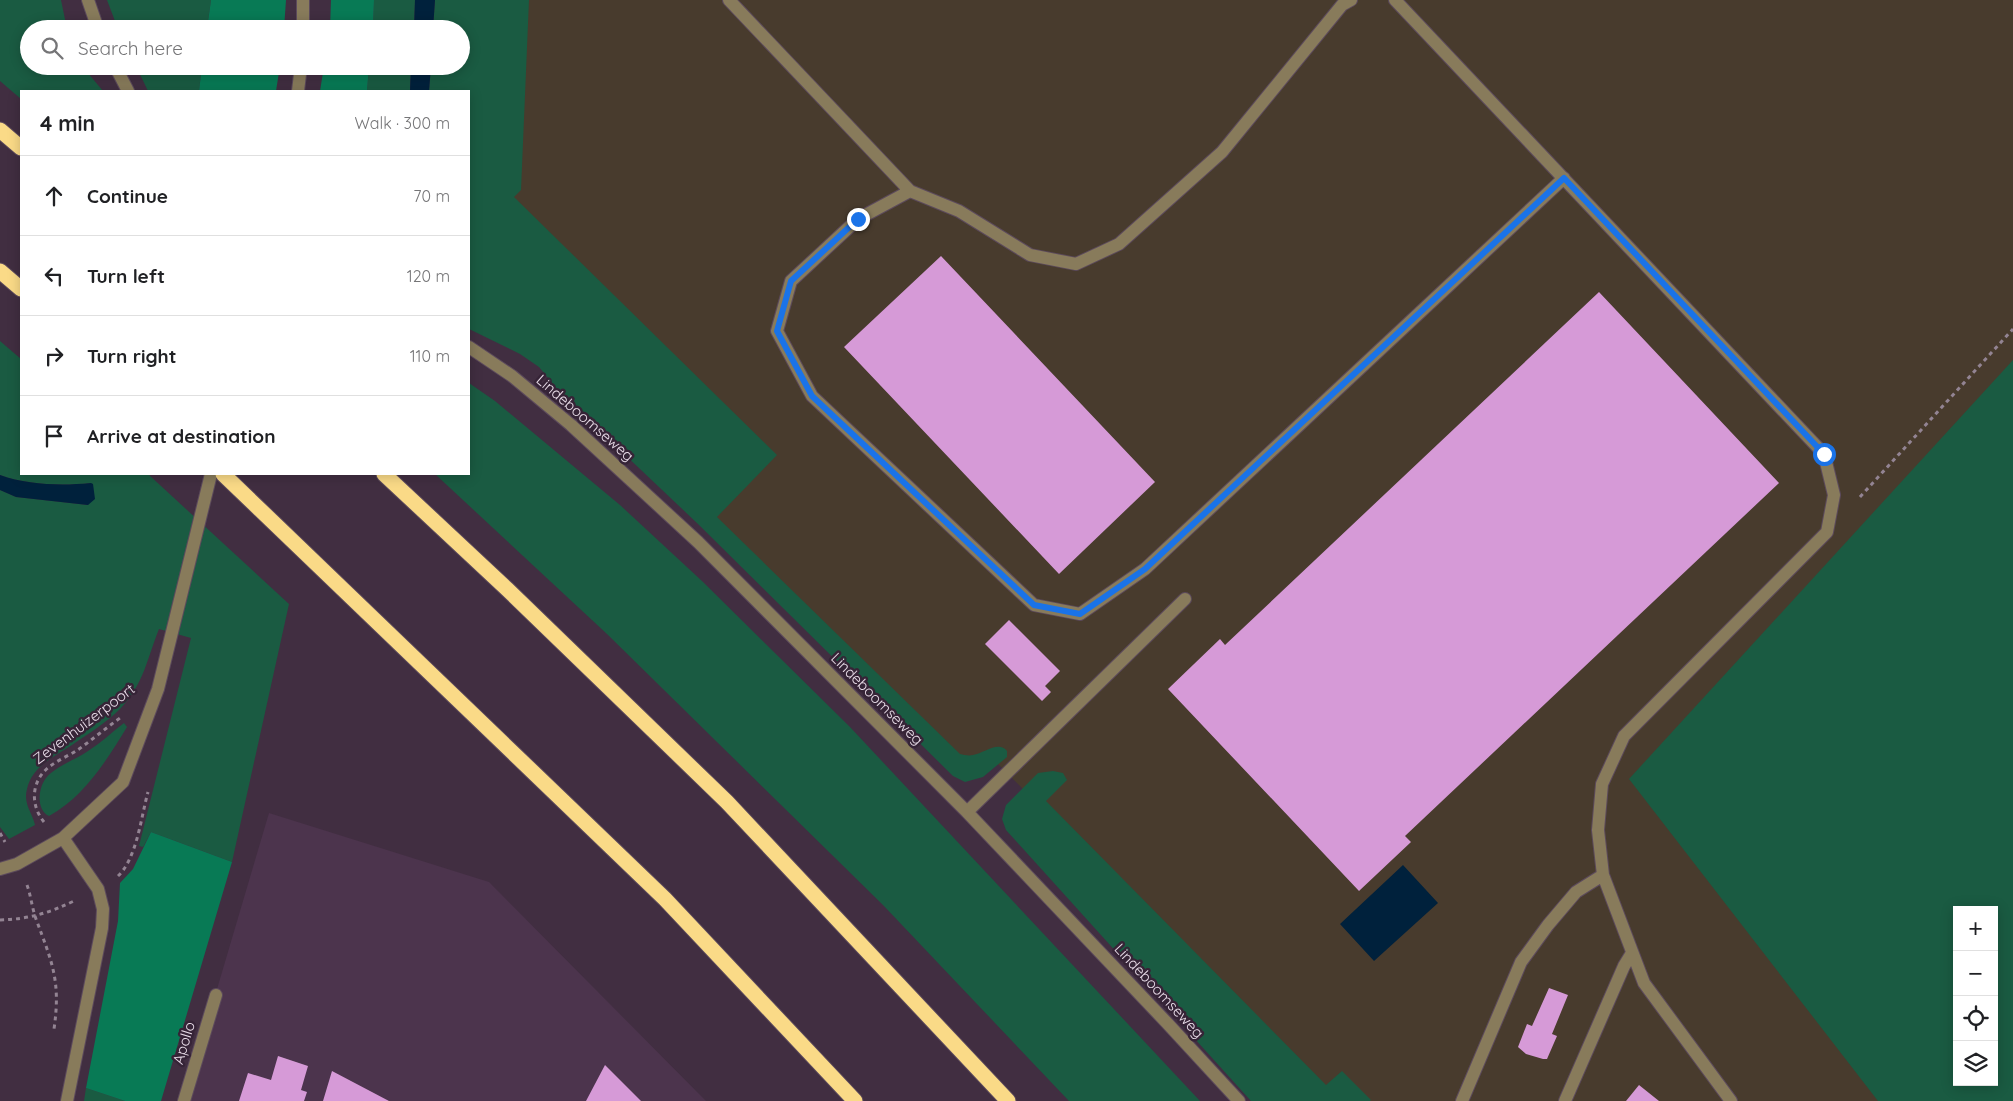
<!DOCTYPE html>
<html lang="en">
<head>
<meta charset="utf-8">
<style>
	body { margin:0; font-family:Quicksand,sans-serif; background:#f2f2f2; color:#202124 }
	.controls { position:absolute; right:15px; bottom:15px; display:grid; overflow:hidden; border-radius:0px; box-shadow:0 2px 12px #0003 }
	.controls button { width:45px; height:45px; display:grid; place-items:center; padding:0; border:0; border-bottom:1px solid #e0e0e0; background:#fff; color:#202124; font:25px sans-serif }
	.stop { position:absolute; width:15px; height:15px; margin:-11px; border:4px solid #1a73e8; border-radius:50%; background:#fff }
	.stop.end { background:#1a73e8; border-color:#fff; box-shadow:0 1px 5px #0008 }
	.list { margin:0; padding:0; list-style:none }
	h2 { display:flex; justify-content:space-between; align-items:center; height:65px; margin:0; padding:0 20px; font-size:21px }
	h2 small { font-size:16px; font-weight:400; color:#757577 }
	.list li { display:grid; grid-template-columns:32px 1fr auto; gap:15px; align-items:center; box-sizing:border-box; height:80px; padding:0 20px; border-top:1px solid #e0e0e0 }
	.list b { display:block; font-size:19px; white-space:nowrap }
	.list em { font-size:16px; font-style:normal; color:#757577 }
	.icon { flex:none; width:28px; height:28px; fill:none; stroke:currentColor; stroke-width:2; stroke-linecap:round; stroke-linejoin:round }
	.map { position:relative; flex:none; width:2013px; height:1101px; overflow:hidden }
	.search { position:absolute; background:#fff; box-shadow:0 2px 12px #0003; left:20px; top:20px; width:450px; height:55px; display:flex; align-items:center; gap:12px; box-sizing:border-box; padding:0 18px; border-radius:28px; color:#757577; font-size:19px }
	.panel { position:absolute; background:#fff; box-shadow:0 2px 12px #0003; left:20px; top:90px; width:450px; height:385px; border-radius:0px }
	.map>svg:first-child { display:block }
</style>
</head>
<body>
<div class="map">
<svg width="2013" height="1101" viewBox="0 0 2013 1101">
	<rect width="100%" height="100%" fill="#412e41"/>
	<path fill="#4c344d" d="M269 813 489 882 706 1101H184Z"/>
	<path fill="#483b2d" d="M496 0H2013V411L1929 1101H1279L1035 801 992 758 967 771 688 500 482 198Z"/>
	<path fill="#1a5b42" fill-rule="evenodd" d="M0 0H61L67 29H29V66H82L103 91H21V99L0 81Z
		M107 0H211L207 29H118Z
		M374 0H415L414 29H373Z
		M435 0H529L521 190 514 197 777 455 717 517 960 754C964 755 969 756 973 755 984 753 999 740 1007 751V757L983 777 965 782 953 776 698 524 563 396 539 367 520 354 469 329V91H429L431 66H461V29H433Z
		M136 66H202L199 91H148Z
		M369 66H411L410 91H367Z
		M0 341 21 359V474H148L289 604 232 862 151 832 143 847 139 846 191 638 159 629C147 659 144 683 121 708 107 722 88 734 72 745 55 756 32 766 27 789 23 804 32 812 35 825L9 839 0 827V490L16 497 88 505 91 483C61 486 28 485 0 475Z
		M2013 360V1101H1878L1629 779ZM1957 910H1994V1082H1957Z
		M469 383 495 401 620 505 702 581 850 727 1200 1101H1069L883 905 607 634 435 474H469Z
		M124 723 127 727C107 760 84 797 49 816 36 810 38 788 46 778 56 766 75 760 88 751 101 743 112 732 124 723Z
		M1053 771 1063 773 1067 780 1046 801 1326 1085 1342 1071 1371 1100 1370 1101H1251L1006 830 1002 819 1006 805 1038 773Z
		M86 1088 125 1101H84Z"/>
	<path fill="#087a55" d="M211 0H286L284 29H207Z
		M331 0H374L373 29H330Z
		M202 66H280L276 91H199Z
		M324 66H369L367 91H320Z
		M151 832 232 862 161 1101H125L86 1088 118 921 120 883 133 869Z"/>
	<path fill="#00213c" d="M415 0H435L433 29H414Z
		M411 66H431L429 91H410Z
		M0 475C28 485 61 486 91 483L93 484 95 499 88 505 16 497 0 490Z
		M1403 865 1438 903 1374 961 1340 924Z"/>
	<path fill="#d69ad7" d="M941 256 1155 482 1059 574 844 347Z
		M1599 292 1779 483 1405 836 1411 842 1359 891 1168 689 1220 639 1225 645Z
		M1009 620 1060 671 1045 686 1051 692 1042 701 985 644Z
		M1549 988 1568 995 1552 1034 1557 1036 1547 1059H1543L1526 1054 1518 1047 1527 1024 1532 1026Z
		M278 1056 308 1066 301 1090 307 1092 304 1101H239L248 1073 271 1080Z
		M605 1065 641 1101H586Z
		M332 1071 389 1101H323Z
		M1639 1085 1659 1101H1626Z"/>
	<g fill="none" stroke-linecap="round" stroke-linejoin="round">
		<defs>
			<path id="minor" d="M88 0 98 29
				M303 0V29
				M729 0 910 191
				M1351 0 1342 5 1222 152 1119 244 1076 264 1030 255 959 211 910 191 858 219 791 281 777 331 812 396 1034 605 1080 614 1145 569 1564 178
				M1395 0 1824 454 1834 495 1827 532 1624 736 1602 784 1598 830 1603 875 1644 983 1731 1101
				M115 66 128 91
				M298 91 301 66
				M469 347 512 376 571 425 698 542 967 812 1168 1024 1239 1101
				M967 812 1185 599
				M63 838 98 889 103 909 102 928 67 1101
				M0 869 17 864 63 838 123 782 158 689 211 474
				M184 1101 216 995
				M1462 1101 1521 962 1548 925 1576 892 1603 875
				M1565 1101 1624 966 1632 953"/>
			<path id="highway" d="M0 130 21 148
				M0 271 21 289
				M223 474 665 899 855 1101
				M384 474 507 589 727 802 1008 1101"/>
		</defs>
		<use href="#minor" stroke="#5c4a5c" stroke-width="14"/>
		<use href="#highway" stroke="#5c4a5c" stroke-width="17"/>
		<path stroke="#938493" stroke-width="3" stroke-dasharray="4 4" stroke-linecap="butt" d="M1860 497 2013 329
			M44 822C30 805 31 781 49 767 58 760 70 755 79 749 93 739 106 728 120 718
			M0 833 5 842
			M118 876C137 858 141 817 148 792
			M27 885C31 896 32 908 36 919 52 962 61 981 54 1029
			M0 920C30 919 49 913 76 900"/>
		<use href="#minor" stroke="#887b5b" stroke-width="12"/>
		<use href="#highway" stroke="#fada87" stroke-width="15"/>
	</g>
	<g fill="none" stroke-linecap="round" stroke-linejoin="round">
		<path stroke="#1a73e8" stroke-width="6" d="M858 219 791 281 777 331 812 396 1034 605 1080 614 1145 569 1564 178 1824 454"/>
	</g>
	<g text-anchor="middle" stroke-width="5" stroke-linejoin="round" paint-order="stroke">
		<g font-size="15" fill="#eadeea" stroke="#362437">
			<text transform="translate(585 418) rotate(41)" y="5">Lindeboomseweg</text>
			<text transform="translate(877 699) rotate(45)" y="5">Lindeboomseweg</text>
			<text transform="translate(84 724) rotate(-37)" y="5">Zevenhuizerpoort</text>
			<text transform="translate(1159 991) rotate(47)" y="5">Lindeboomseweg</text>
			<text transform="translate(184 1043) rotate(-73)" y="5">Apollo</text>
		</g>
	</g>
</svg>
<div class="controls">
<button>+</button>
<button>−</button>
<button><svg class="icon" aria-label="locate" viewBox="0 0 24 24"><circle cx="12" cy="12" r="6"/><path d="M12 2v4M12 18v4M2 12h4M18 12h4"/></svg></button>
<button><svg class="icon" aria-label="layers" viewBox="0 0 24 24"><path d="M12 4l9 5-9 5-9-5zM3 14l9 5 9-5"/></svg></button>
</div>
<div class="stop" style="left:1824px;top:454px"></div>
<div class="stop end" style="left:858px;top:219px"></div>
<div class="search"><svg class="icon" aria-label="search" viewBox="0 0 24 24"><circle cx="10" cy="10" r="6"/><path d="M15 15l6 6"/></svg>Search here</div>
<section class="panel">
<h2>4 min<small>Walk · 300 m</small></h2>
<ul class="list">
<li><svg class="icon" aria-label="ahead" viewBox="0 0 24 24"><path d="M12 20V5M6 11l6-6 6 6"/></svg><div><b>Continue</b></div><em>70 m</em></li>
<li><svg class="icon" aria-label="left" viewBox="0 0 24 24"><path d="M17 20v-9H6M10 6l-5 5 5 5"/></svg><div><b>Turn left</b></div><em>120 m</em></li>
<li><svg class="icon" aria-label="right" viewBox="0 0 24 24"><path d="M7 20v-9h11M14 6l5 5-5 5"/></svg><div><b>Turn right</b></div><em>110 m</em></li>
<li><svg class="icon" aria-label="arrive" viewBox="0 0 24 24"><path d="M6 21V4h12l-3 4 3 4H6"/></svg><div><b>Arrive at destination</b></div></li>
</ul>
</section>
</div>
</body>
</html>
